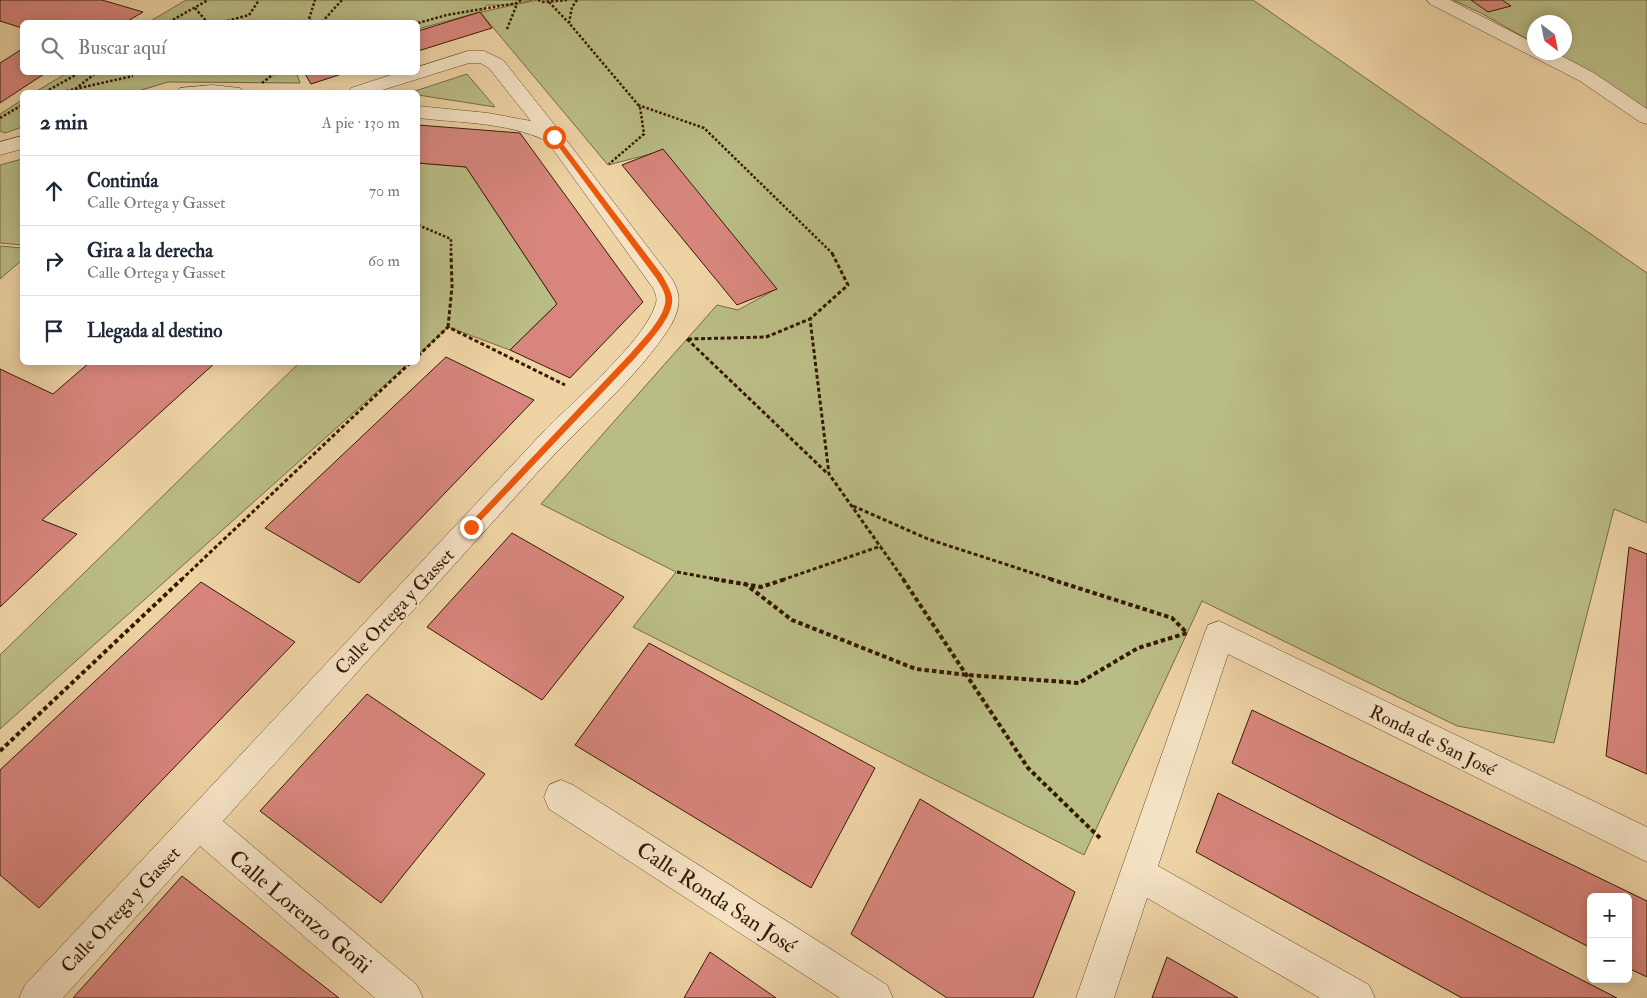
<!DOCTYPE html>
<html lang="es">
<head>
<meta charset="utf-8">
<style>
	body { margin:0; font-family:"IM FELL Double Pica",serif; background:#f2f2f3; color:#1f2937 }
	.controls { position:absolute; right:15px; bottom:15px; display:grid; overflow:hidden; border-radius:8px; box-shadow:0 2px 12px #0003 }
	.controls button { width:45px; height:45px; display:grid; place-items:center; padding:0; border:0; border-bottom:1px solid #e0e1e3; background:#fff; color:#1f2937; font:25px sans-serif }
	.compass { position:absolute; left:1527px; top:15px; width:45px; height:45px; border-radius:50%; background:#fff; box-shadow:0 2px 12px #0003; rotate:148deg }
	.stop { position:absolute; width:15px; height:15px; margin:-11px; border:4px solid #ea580c; border-radius:50%; background:#fff }
	.stop.end { background:#ea580c; border-color:#fff; box-shadow:0 1px 5px #0008 }
	.list { margin:0; padding:0; list-style:none }
	h2 { display:flex; justify-content:space-between; align-items:center; height:65px; margin:0; padding:0 20px; font-size:21px }
	h2 small { font-size:16px; font-weight:400; color:#747a83 }
	.list li { display:grid; grid-template-columns:32px 1fr auto; gap:15px; align-items:center; box-sizing:border-box; height:70px; padding:0 20px; border-top:1px solid #e0e1e3 }
	.list b { display:block; font-size:19px; white-space:nowrap }
	.list p { margin:0; font-size:16px; white-space:nowrap; color:#747a83 }
	.list em { font-size:16px; font-style:normal; color:#747a83 }
	.icon { flex:none; width:28px; height:28px; fill:none; stroke:currentColor; stroke-width:2; stroke-linecap:round; stroke-linejoin:round }
	.map { position:relative; flex:none; width:1647px; height:998px; overflow:hidden }
	.search { position:absolute; background:#fff; box-shadow:0 2px 12px #0003; left:20px; top:20px; width:400px; height:55px; display:flex; align-items:center; gap:12px; box-sizing:border-box; padding:0 18px; border-radius:8px; color:#747a83; font-size:19px }
	.panel { position:absolute; background:#fff; box-shadow:0 2px 12px #0003; left:20px; top:90px; width:400px; height:275px; border-radius:8px }
	.map>svg:first-child { display:block }
</style>
</head>
<body>
<div class="map">
<svg width="1647" height="998" viewBox="0 0 1647 998">
	<rect width="100%" height="100%" fill="#eed3a5"/>
	<filter id="stains"><feTurbulence type="fractalNoise" baseFrequency=".004" numOctaves="4"/><feColorMatrix values="0 0 0 0 .2 0 0 0 0 .09 0 0 0 0 .02 0 0 0 .5 -.17"/></filter>
	<radialGradient id="worn" r=".72"><stop offset=".6" stop-color="#630" stop-opacity="0"/><stop offset="1" stop-color="#630" stop-opacity=".3"/></radialGradient>
	<path fill="#babc85" stroke="#786a44" d="M186 0H533L508 5H487L481 12 538 0H1253L1647 273V523L1614 509 1554 743 1457 726 1202 601 1084 855 633 627 676 572 541 504 717 305 738 310 776 289 658 152 608 165 480 12 418 29V22H149Z
		M1453 0H1647V112L1551 53 1564 52V22H1534V43L1481 13Z
		M67 73 296 72 300 83 168 82 135 92H35Z
		M467 74 495 107 418 95V92H412Z
		M22 100V127L5 133 0 131V114Z
		M22 159V245L0 243V165Z
		M418 163 466 167 557 304 510 350 448 327 418 355Z
		M0 246 22 248V260L0 279Z
		M300 362 409 363 0 729V655Z"/>
	<path fill="#d8867d" stroke="#361803" d="M0 0H102L143 12 126 22H22V28L0 21Z
		M1471 0H1502L1511 6 1488 12Z
		M480 12 492 28 418 51V31Z
		M22 49V72H47L0 103V63Z
		M304 72H348L311 84Z
		M418 125 520 133 643 302 570 378 510 350 557 304 466 167 418 163Z
		M663 149 777 289 737 305 622 165Z
		M446 357 534 400 359 583 265 528Z
		M90 362H216L42 520 77 534 0 607V369L53 394Z
		M512 533 624 597 542 700 427 627Z
		M1629 547 1647 554V774L1606 756Z
		M201 582 295 642 39 908 0 875V770Z
		M649 643 875 768 811 888 575 745Z
		M367 694 485 774 381 903 260 811Z
		M1252 710 1647 901V977L1628 968V897H1591V948L1232 763Z
		M1218 793 1617 998H1462L1196 852Z
		M920 799 1075 892 1033 998H947L851 934Z
		M182 876 339 998H73Z
		M710 952 776 998H684Z
		M1167 957 1238 998H1152Z"/>
	<g fill="none" stroke-linecap="round" stroke-linejoin="round">
		<defs>
			<path id="minor" d="M1427 0H1450L1534 43V52H1554L1594 73 1647 109V124L1640 122 1580 81 1430 4Z
				M468 51H484L503 60 561 133 672 279C682 296 680 308 671 325 639 377 579 427 537 473 432 589 328 705 223 821L417 985 423 998H375L200 846 63 998H19L25 985 545 430C573 402 644 341 655 306 658 300 656 294 653 288L547 141C506 122 461 123 418 118V106L488 113 531 121 489 68 480 63H469L376 92H348L351 88 400 72H418V67Z
				M212 85 240 88 243 92H177L180 88Z
				M22 136V149L0 155V142Z
				M1219 621 1647 827V862L1228 654 1158 866 1369 985 1375 998H1320L1147 898 1114 998H1076L1204 635 1208 625Z
				M561 780 573 785 887 985 893 998H840L549 809 544 797 549 785Z"/>
		</defs>
		<use href="#minor" stroke="#64472c" stroke-width="1"/>
		<path stroke="#361803" stroke-width="2.5" stroke-dasharray="2.5 2" stroke-linecap="butt" d="M538 0 543 2 568 0
			M577 0 572 7 569 23 640 107 644 134 609 164
			M549 2 569 23
			M195 8 207 22H216
			M169 22 208 0
			M223 22 249 15 259 0
			M312 22 309 19 315 0
			M322 22 342 0
			M418 23 447 15 517 3 521 0
			M507 29 517 4
			M262 83 276 72
			M75 89 133 76
			M45 92 81 72
			M62 92 75 89 97 72
			M638 105 704 128 833 254
			M0 118 22 105
			M418 225 451 239V254"/>
		<path stroke="#361803" stroke-width="3" stroke-dasharray="4 2.5" stroke-linecap="butt" d="M832 253 848 285 810 319 829 474 904 580
			M448 327 452 287 451 253
			M687 339 828 474
			M688 339 766 337 810 319
			M418 356 448 327 565 385
			M853 506 928 539 1054 580
			M677 572 721 580
			M181 580 411 362
			M782 580 881 546"/>
		<path stroke="#361803" stroke-width="4" stroke-dasharray="4.5 3" stroke-linecap="butt" d="M714 579 761 587 786 579
			M903 579 1028 768 1101 839
			M744 583 792 620 916 669 968 675 1079 683 1138 648 1187 633 1172 618 1050 579
			M0 751 182 579"/>
		<use href="#minor" fill="#f4e2c4" fill-rule="evenodd"/>
	</g>
	<path fill="#ea580c" d="M552 135H556L662 275C665 281 671 290 672 297 675 316 648 343 636 357L471 531 467 527 468 525 631 353C642 340 669 314 665 296 664 290 659 283 656 278L552 138Z"/>
	<g text-anchor="middle" stroke-width="4" stroke-linejoin="round" paint-order="stroke">
		<g font-size="19" fill="#361803" stroke="#f4e2c4">
			<text transform="translate(394 611) rotate(-47)" y="7">Calle Ortega y Gasset</text>
			<text transform="translate(1433 740) rotate(26)" y="7">Ronda de San José</text>
			<text transform="translate(120 909) rotate(-47)" y="7">Calle Ortega y Gasset</text>
		</g>
		<g font-size="22" fill="#361803" stroke="#f4e2c4">
			<text transform="translate(717 897) rotate(33)" y="8">Calle Ronda San José</text>
			<text transform="translate(301 911) rotate(40)" y="8">Calle Lorenzo Goñi</text>
		</g>
	</g>
	<rect width="100%" height="100%" filter="url(#stains)"/>
	<rect width="100%" height="100%" fill="url(#worn)"/>
</svg>
<div class="controls">
<button>+</button>
<button>−</button>
</div>
<svg class="compass" viewBox="-18 -18 36 36"><path d="M0-13l5 13h-10z" fill="#e53935"/><path d="M0 13l5-13h-10z" fill="#747a83"/></svg>
<div class="stop" style="left:554px;top:137px"></div>
<div class="stop end" style="left:471px;top:527px"></div>
<div class="search"><svg class="icon" aria-label="search" viewBox="0 0 24 24"><circle cx="10" cy="10" r="6"/><path d="M15 15l6 6"/></svg>Buscar aquí</div>
<section class="panel">
<h2>2 min<small>A pie · 130 m</small></h2>
<ul class="list">
<li><svg class="icon" aria-label="ahead" viewBox="0 0 24 24"><path d="M12 20V5M6 11l6-6 6 6"/></svg><div><b>Continúa</b><p>Calle Ortega y Gasset</p></div><em>70 m</em></li>
<li><svg class="icon" aria-label="right" viewBox="0 0 24 24"><path d="M7 20v-9h11M14 6l5 5-5 5"/></svg><div><b>Gira a la derecha</b><p>Calle Ortega y Gasset</p></div><em>60 m</em></li>
<li><svg class="icon" aria-label="arrive" viewBox="0 0 24 24"><path d="M6 21V4h12l-3 4 3 4H6"/></svg><div><b>Llegada al destino</b></div></li>
</ul>
</section>
</div>
</body>
</html>
